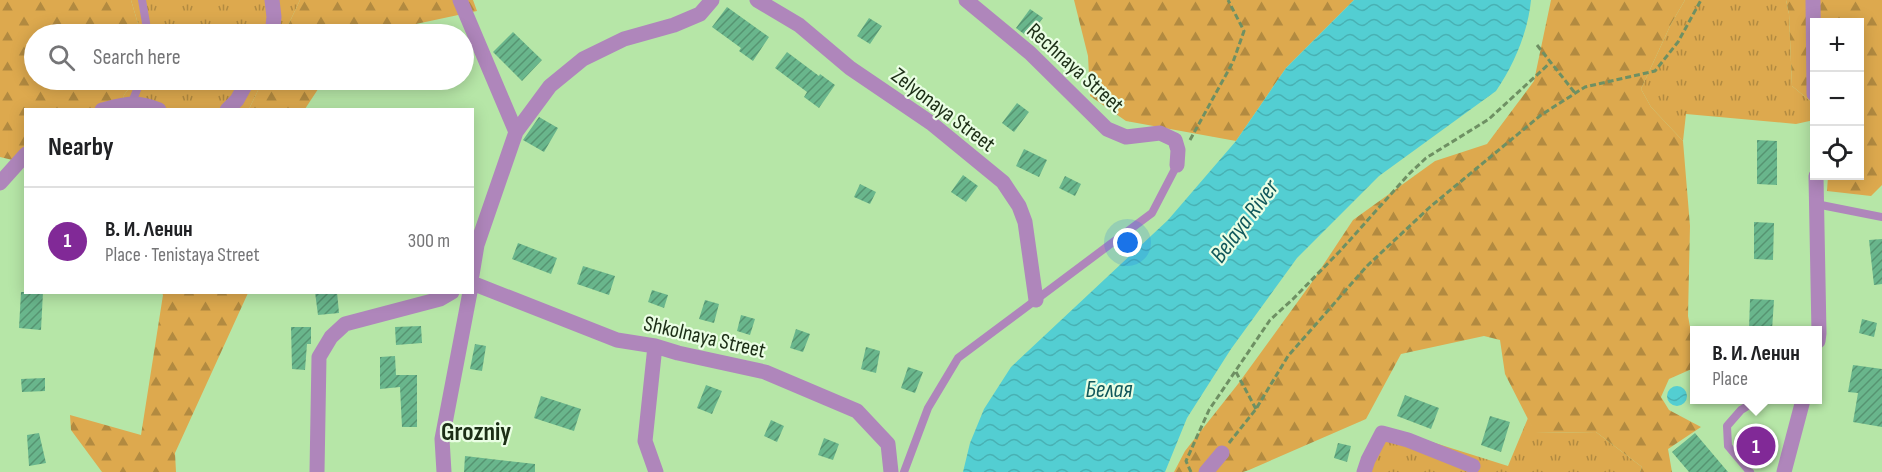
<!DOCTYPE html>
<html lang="en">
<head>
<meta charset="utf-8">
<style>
	body { margin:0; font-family:"Sofia Sans Condensed",sans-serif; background:#f2f2f2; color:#202124 }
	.controls { position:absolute; right:18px; top:18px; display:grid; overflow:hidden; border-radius:0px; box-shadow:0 3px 15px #0003 }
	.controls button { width:54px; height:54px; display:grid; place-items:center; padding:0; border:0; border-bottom:2px solid #e0e0e0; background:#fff; color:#202124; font:30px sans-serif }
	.you { position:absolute; left:1128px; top:243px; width:21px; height:21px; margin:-15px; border:4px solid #fff; border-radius:50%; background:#1a73e8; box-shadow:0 0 0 9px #1a73e833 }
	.badge { display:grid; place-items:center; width:39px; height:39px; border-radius:50%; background:#812997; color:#fff; font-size:20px; font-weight:700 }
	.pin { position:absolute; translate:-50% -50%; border:3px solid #fff; box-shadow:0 2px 6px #0006 }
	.popup { position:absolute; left:1690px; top:326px; width:132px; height:78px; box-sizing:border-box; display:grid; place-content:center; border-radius:0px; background:#fff; filter:drop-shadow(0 2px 4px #0005); font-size:20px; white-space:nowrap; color:#757577 }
	.popup b { font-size:22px; color:#202124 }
	.popup::after { content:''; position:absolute; left:50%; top:100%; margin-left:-12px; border:12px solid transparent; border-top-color:#fff }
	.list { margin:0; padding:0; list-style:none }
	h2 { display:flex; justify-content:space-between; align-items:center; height:78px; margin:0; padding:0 24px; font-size:26px }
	h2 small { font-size:20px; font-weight:400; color:#757577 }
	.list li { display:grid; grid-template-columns:39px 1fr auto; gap:18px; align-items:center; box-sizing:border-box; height:108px; padding:0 24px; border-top:2px solid #e0e0e0 }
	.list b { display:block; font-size:22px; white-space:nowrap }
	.list p { margin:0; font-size:20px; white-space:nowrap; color:#757577 }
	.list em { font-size:20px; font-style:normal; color:#757577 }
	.icon { flex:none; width:33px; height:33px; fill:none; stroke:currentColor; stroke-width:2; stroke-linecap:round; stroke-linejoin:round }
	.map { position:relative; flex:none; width:1882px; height:472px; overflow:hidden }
	.search { position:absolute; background:#fff; box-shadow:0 3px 15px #0003; left:24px; top:24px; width:450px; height:66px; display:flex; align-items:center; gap:15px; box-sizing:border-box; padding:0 21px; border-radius:33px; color:#757577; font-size:22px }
	.panel { position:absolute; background:#fff; box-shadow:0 3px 15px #0003; left:24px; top:108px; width:450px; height:186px; border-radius:0px }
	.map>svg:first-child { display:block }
</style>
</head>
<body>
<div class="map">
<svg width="1882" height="472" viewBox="0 0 1882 472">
	<defs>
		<pattern id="grass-tufts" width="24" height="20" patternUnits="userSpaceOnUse" patternTransform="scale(1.5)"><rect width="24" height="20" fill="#dda94e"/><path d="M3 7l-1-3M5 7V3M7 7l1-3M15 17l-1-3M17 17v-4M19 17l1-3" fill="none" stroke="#b28a40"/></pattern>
		<pattern id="forest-firs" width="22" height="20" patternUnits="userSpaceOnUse" patternTransform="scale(1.5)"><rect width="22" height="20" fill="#dda94e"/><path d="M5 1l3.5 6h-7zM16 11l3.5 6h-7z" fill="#b28a40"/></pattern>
		<pattern id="water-waves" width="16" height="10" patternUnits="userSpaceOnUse" patternTransform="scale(1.5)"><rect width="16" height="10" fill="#53ced2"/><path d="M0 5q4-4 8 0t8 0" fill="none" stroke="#48b1b4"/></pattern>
		<pattern id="building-hatch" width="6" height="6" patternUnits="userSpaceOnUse" patternTransform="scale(1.5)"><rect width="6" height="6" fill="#69b68c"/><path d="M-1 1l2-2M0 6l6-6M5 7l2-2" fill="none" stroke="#569471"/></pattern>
	</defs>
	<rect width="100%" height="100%" fill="#b6e6a7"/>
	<path fill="url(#grass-tufts)" d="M131 0H300L284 34H141Z
		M1685 0H1786L1789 14 1792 86 1814 104V120L1796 124 1686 114 1683 141 1651 107 1641 89 1671 24Z
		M135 80H263L249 109H121L124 95Z
		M1528 418 1536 433 1596 432 1642 467 1640 472H1359L1381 426 1508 466Z"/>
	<path fill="url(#forest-firs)" d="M0 0H131L141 34H34V80H135L124 95 122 109 26 110 25 163 0 157Z
		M300 0H473L477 11 369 34H284Z
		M1074 0H1354L1286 68 1236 141 1126 121 1090 96 1088 56Z
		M1551 0H1685L1671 24 1641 89 1651 107 1683 141 1690 226 1688 316 1694 348V368L1669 379 1661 397 1669 410 1701 427 1668 449 1672 472H1640L1642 467 1596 432 1535 433 1505 374 1500 340 1484 336 1401 354 1366 419 1249 470 1243 472H1174L1185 451 1238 384 1312 282 1353 220 1435 161 1487 144 1534 81Z
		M1786 0H1882V185L1871 196 1827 191 1828 176H1860V22H1814V104L1792 86 1789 14Z
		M263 80H324L305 109H249Z
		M162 293H248L175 453 176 472H102L71 430 70 415 141 435 163 295Z"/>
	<path fill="url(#water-waves)" d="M1354 0H1531C1528 32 1514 65 1496 91L1379 176 1297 258 1231 349 1187 418 1165 472H963L970 443 984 409 1011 367 1168 220 1236 141 1286 68Z
		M1667 396a10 10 0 1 1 20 0a10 10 0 1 1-20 0Z"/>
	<path fill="url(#building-hatch)" d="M727 7 769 37 753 61 739 51 741 48 712 27Z
		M1030 9 1043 18 1028 37 1016 28Z
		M869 18 882 26 870 44 857 36Z
		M513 32 542 60 522 81 493 52Z
		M787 52 819 76 820 74 835 85 819 108 804 97 807 92 775 68Z
		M1017 103 1029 112 1014 132 1002 123Z
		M539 117 558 128 544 152 523 140Z
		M1757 140 1777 141V185L1757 184Z
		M1024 149 1047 160 1039 177 1016 166Z
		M963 175 978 186 966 202 951 192Z
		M1065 176 1081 184 1075 196 1059 188Z
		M860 184 876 192 870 204 854 197Z
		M1754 222 1774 223 1773 260 1754 259Z
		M1882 239V284L1874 285 1869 240Z
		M518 243 557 258 551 274 512 259Z
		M583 266 615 276 609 295 577 284Z
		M652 290 668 295 664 308 648 302Z
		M21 292H43L41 330 19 328Z
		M315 292H337L339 313 318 315Z
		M1750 299 1774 300 1772 330H1749Z
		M705 300 719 304 714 323 699 319Z
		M741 315 755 319 750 335 737 331Z
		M1862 319 1877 323 1874 337 1859 333Z
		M421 326 422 343 396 345 395 327Z
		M291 327H311V344H307L305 370 292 369Z
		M796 329 810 334 803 352 790 348Z
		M475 344 486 346 482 371 470 369Z
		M866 347 880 351 876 373 861 369Z
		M395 356 396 375H417V427H402L400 387 380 389V357Z
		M1853 365 1882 369V427L1853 422 1858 393 1848 392Z
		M908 367 923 372 915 393 901 388Z
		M45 378V391L22 392 21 379Z
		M706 385 722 391 712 414 697 408Z
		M1405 395 1439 408 1431 429 1397 416Z
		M541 396 581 409 574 431 534 418Z
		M1490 416 1510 422 1501 452 1481 445Z
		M771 420 784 426 777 442 764 436Z
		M39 433 46 463 29 466 27 435Z
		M1695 433 1728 472H1689L1672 452Z
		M824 438 839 444 833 460 818 455Z
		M1338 443 1351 446 1347 462 1334 458Z
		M465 456 535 464V472H464Z"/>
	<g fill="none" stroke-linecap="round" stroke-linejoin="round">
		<path stroke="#6e9063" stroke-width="3" stroke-dasharray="6 3" stroke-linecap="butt" d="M1537 45 1575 93
			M1190 140 1233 62 1244 31 1228 0
			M1236 372 1256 409
			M1229 443 1256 409 1288 356 1367 266 1430 207 1541 115 1585 87 1655 71 1678 42 1701 0
			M1191 472 1186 461 1209 410 1270 320 1293 299 1340 251 1409 174 1426 158 1489 119 1551 62"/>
		<path stroke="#af86bb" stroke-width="8" d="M142 0 148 34
			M132 102 141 80
			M1816 204 1882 217
			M904 472 928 408 958 358 1152 213 1177 165
			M1750 472 1728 446 1727 426 1741 410 1757 400"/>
		<path stroke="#af86bb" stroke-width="15" d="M272 0 274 17 272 34
			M460 0 516 132
			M757 0 799 25 850 68 931 123 1003 182 1019 206 1025 222 1036 300
			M966 0 1030 53 1107 129 1126 137 1160 133 1175 140 1178 150 1177 165
			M1813 0 1814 94
			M102 110C125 104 136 100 159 110
			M227 110 237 100 248 80
			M1816 176 1819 333 1818 341
			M0 183 26 154
			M472 275 477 245 516 132 550 86 583 59 624 39 674 25 700 14 712 0
			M472 283 617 340 655 346 678 353 765 372 857 411 888 444 891 472
			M655 346 645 441 656 472
			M317 472 319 357 331 337 345 324 440 299 452 292
			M444 472 442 439 470 292
			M1206 472 1222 453
			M1364 472 1368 460 1382 433 1408 440 1473 466
			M1784 472 1803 400"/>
	</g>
	<g text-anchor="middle" stroke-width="4.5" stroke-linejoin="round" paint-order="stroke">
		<g font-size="22" fill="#1c2e16" stroke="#eafee4">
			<text transform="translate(1076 67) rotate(42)" y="8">Rechnaya Street</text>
			<text transform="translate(944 109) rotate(37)" y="8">Zelyonaya Street</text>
			<text transform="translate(705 336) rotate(13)" y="8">Shkolnaya Street</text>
		</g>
		<g font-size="24" font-style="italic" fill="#11585b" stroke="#eafee4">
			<text transform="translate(1244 221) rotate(-53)" y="8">Belaya River</text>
			<text x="1109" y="397">Белая</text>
		</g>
		<g font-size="26" font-weight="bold" fill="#1c2e16" stroke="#eafee4">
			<text x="476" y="440">Grozniy</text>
		</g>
	</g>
</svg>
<div class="controls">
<button>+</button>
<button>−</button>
<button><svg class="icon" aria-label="locate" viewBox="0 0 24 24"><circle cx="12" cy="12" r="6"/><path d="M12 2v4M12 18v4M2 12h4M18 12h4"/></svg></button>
</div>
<div class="you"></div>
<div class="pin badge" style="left:1756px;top:446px">1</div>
<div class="popup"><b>В. И. Ленин</b>Place</div>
<div class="search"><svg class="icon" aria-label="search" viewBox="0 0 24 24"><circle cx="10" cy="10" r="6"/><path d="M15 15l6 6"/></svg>Search here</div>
<section class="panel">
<h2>Nearby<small></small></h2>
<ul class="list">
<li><span class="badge">1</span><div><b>В. И. Ленин</b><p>Place · Tenistaya Street</p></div><em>300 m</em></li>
</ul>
</section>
</div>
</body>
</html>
